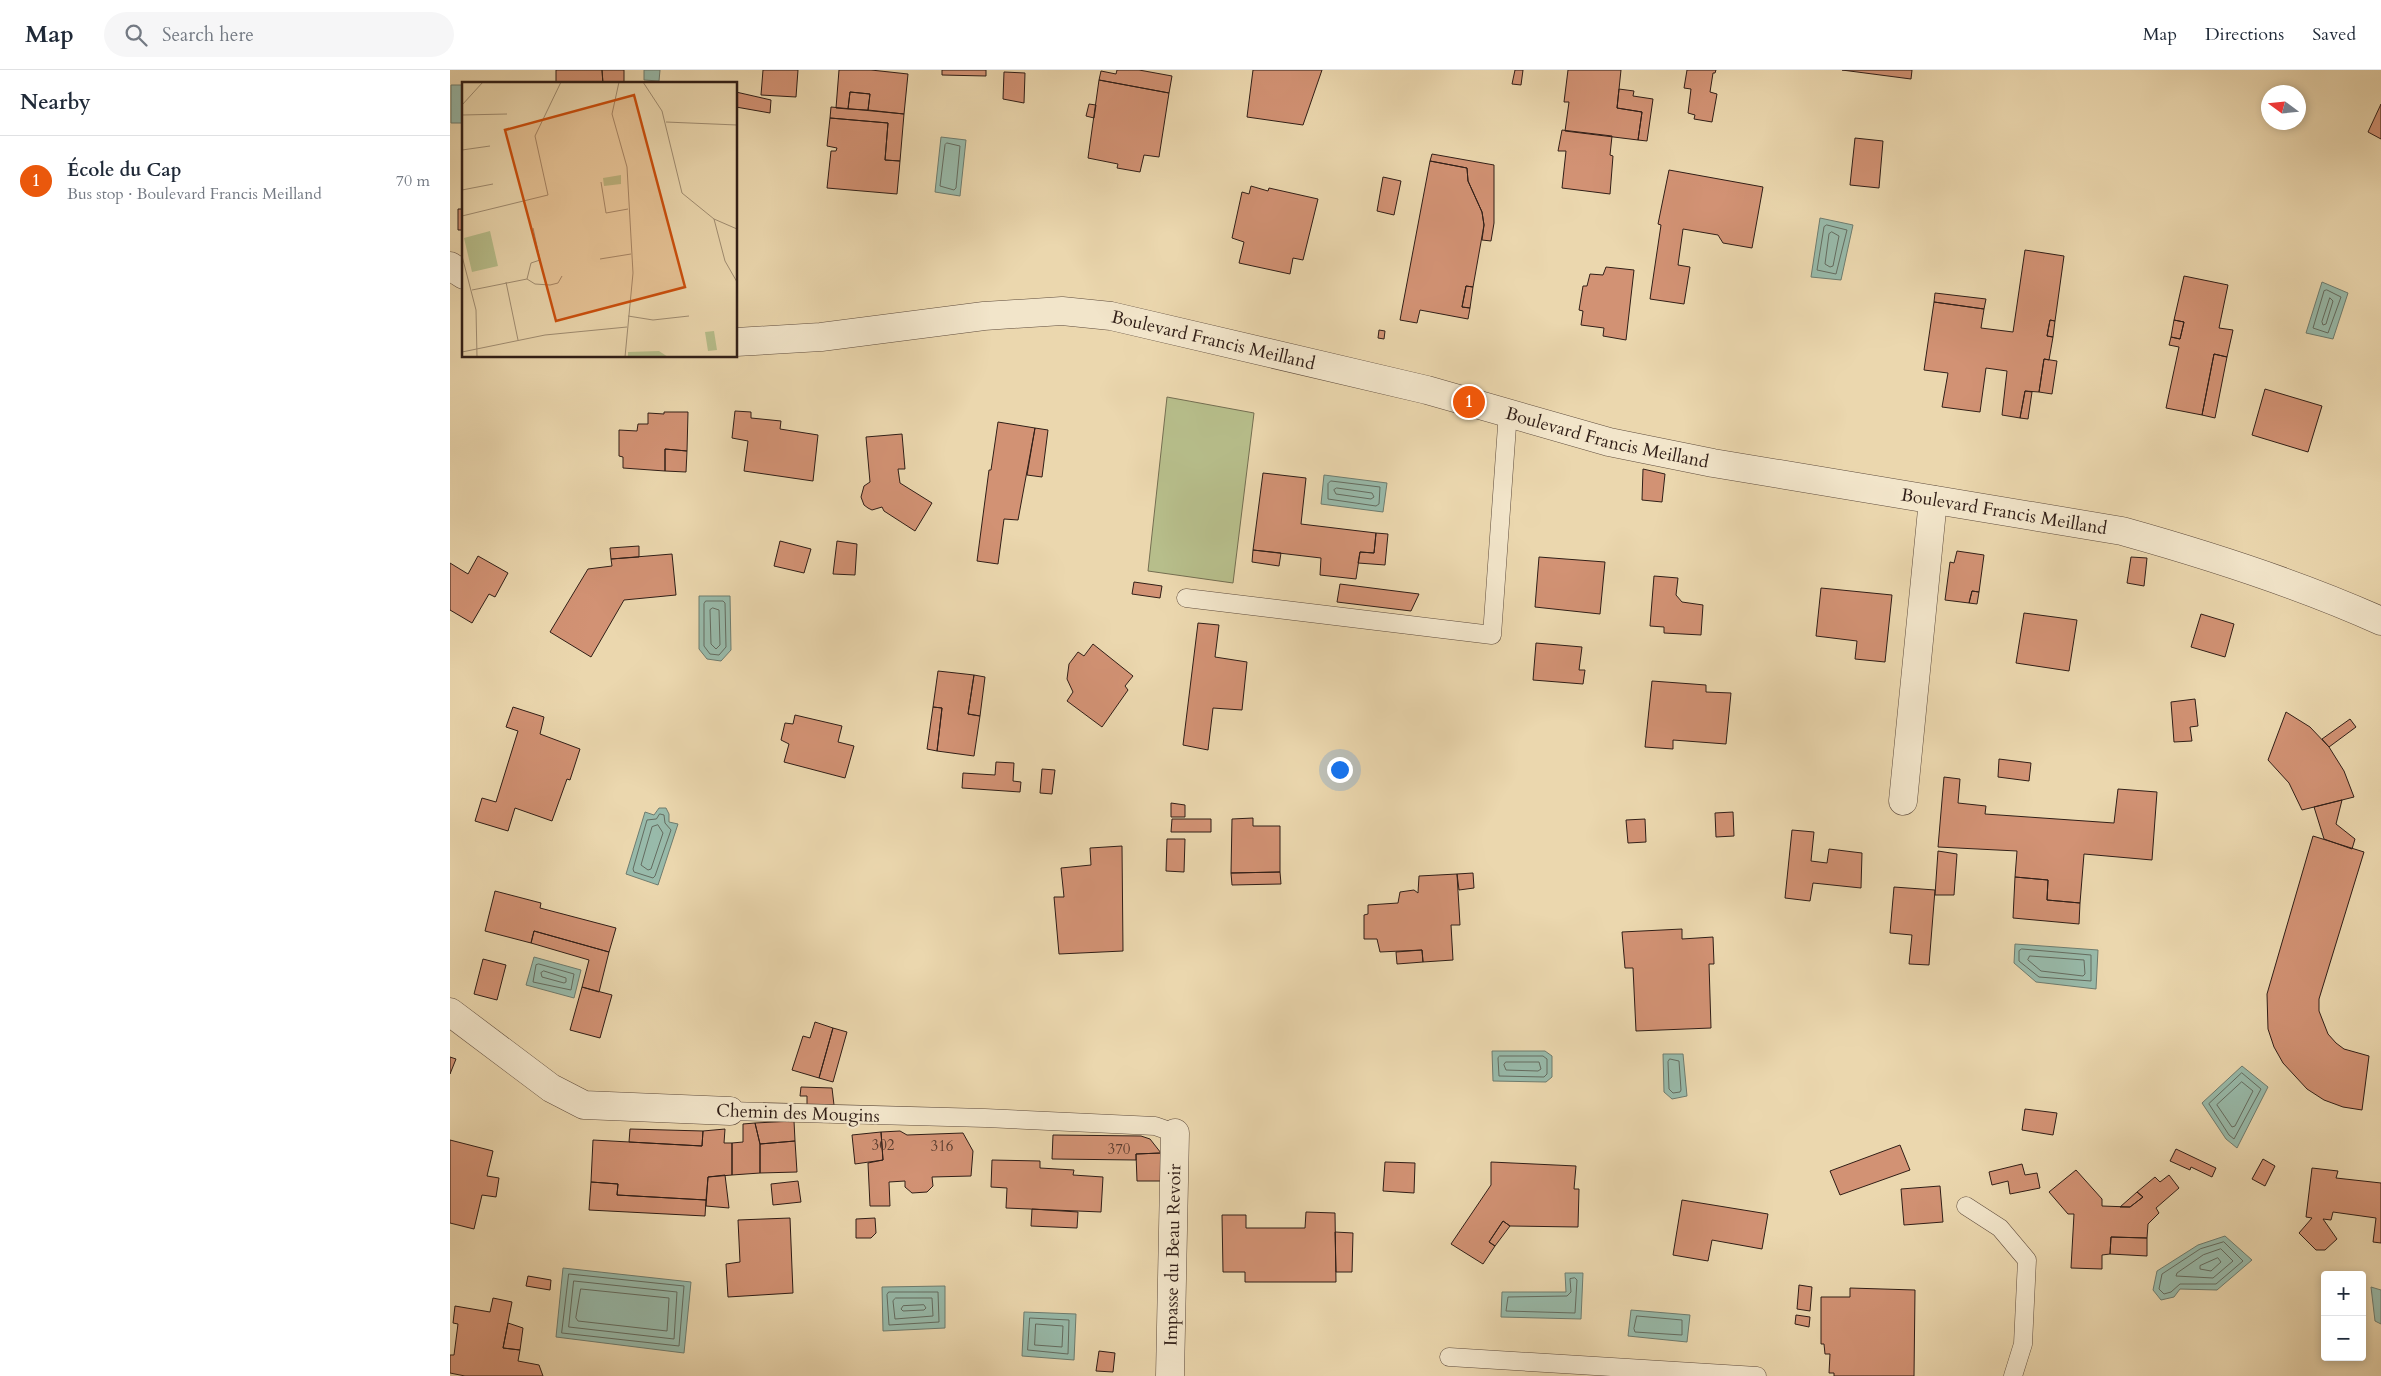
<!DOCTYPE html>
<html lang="en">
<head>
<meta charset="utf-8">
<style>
	body { margin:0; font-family:Cardo,serif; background:#f6f6f7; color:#1f2937 }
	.controls { position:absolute; right:15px; bottom:15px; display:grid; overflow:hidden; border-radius:5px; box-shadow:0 2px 8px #0003 }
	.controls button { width:45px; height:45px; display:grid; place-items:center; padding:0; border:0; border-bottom:1px solid #e0e1e3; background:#fff; color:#1f2937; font:25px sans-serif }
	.compass { position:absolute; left:1811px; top:15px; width:45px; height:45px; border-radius:50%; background:#fff; box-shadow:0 2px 8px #0003; rotate:285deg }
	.you { position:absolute; left:889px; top:699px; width:18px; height:18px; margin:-12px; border:4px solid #fff; border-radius:50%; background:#1a73e8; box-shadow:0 0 0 8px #1a73e833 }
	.badge { display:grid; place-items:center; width:32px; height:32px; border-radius:50%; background:#ea580c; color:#fff; font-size:16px; font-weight:700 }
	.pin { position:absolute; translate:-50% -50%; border:2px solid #fff; box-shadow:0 1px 5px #0006 }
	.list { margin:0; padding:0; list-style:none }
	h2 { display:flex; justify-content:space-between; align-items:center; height:65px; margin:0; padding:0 20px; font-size:21px }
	h2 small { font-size:16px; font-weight:400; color:#747a83 }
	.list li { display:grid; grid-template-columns:32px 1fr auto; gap:15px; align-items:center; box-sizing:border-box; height:90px; padding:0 20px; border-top:1px solid #e0e1e3 }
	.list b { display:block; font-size:19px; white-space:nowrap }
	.list p { margin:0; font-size:16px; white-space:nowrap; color:#747a83 }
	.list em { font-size:16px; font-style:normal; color:#747a83 }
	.icon { flex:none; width:28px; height:28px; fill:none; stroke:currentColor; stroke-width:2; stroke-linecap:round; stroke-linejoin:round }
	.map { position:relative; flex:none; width:1931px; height:1306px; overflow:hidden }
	header { display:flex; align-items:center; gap:30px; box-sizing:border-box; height:70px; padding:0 25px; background:#fff; border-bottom:1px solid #e0e1e3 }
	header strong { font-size:24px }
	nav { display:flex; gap:28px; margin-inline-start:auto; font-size:18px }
	.search { width:350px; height:45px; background:#f6f6f7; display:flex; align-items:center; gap:12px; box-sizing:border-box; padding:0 18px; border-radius:28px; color:#747a83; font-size:19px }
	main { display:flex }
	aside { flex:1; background:#fff }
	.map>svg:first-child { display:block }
</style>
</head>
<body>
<header>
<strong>Map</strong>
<div class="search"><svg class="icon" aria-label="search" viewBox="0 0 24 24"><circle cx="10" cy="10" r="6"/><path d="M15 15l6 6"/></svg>Search here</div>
<nav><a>Map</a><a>Directions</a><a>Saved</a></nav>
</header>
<main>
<aside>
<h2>Nearby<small></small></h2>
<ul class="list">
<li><span class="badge">1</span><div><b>École du Cap</b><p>Bus stop · Boulevard Francis Meilland</p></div><em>70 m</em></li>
</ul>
</aside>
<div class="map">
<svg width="1931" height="1306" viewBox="0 0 1931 1306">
	<rect width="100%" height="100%" fill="#ebd7ae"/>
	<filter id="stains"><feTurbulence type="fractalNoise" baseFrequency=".004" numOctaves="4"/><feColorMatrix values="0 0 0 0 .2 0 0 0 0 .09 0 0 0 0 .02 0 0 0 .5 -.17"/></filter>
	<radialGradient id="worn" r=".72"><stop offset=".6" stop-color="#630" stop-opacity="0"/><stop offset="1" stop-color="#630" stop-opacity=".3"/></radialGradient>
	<path fill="#b7be8b" stroke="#746e51" d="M717 327 804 343 783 513 698 501Z"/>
	<path fill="#98baaa" stroke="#6e7c6f" d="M194 0H210L209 11 194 10Z
		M1 15H14V53H1Z
		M491 67 516 70 510 126 485 122Z
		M1370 148 1403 155 1391 210 1361 207Z
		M1872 212 1898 223 1883 269 1856 263Z
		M874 405 937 413 933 442 871 434Z
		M249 526H280L281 580 271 591 257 589 249 579Z
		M209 738H216L219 744V752L228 754 208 815 176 804 195 742 204 745Z
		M1565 874 1648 880 1646 919 1586 912 1564 893Z
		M84 887 131 900 124 928 76 915Z
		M1042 981H1095L1102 986V1007L1096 1012 1043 1011Z
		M1213 984H1233L1237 1026 1222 1029 1214 1022Z
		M1792 996 1818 1017 1787 1078 1776 1069 1752 1033Z
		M1775 1166 1802 1190 1767 1220 1730 1219 1724 1227 1711 1230 1703 1220 1707 1201 1748 1175Z
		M113 1198 241 1212 234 1283 106 1267Z
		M1115 1203H1133L1131 1249 1051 1247 1052 1222H1116Z
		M495 1216V1258L433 1261 432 1217Z
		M1921 1217 1931 1220V1254L1925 1251Z
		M1181 1240 1240 1245 1237 1272 1178 1266Z
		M574 1242 626 1244 624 1290 572 1286Z"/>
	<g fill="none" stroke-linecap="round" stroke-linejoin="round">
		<path stroke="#646c60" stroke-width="1" d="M497 73 510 76 506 118 504 120 490 116 495 75Z
			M1377 155 1397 160 1386 204 1367 200 1374 157Z
			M1382 162 1389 166 1383 196 1380 197 1375 194 1379 164Z
			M1877 220 1891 227 1878 263 1863 258 1874 221Z
			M1880 228 1883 231 1876 254 1873 255 1872 252Z
			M881 411 930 417 929 434 926 436 878 429V414Z
			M887 418 922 423 924 427 921 429 886 424 884 420Z
			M256 531H273L275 533 276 577 269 585 260 584 254 576V534Z
			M263 538 269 540 270 575 266 579 261 574 260 540Z
			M210 744 214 745 215 753 221 760 205 806 203 808 184 802 183 799 197 750 206 749Z
			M208 755 213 763 201 799 198 800 191 795 202 757Z
			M1572 879 1641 885V911L1589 907 1569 891V881Z
			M1580 886 1634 890 1635 904 1633 906 1591 901 1578 890Z
			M89 894 124 904 121 920 83 912 86 895Z
			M94 901 116 908V912L114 913 92 907 91 903Z
			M1050 986H1093L1097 989V1004L1094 1007 1049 1006 1048 988Z
			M1220 989 1229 991 1231 1020 1230 1022 1223 1023 1219 1019 1218 992Z
			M1056 992H1089L1091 999 1088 1001 1056 1000 1054 995Z
			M1792 1003 1811 1019 1784 1069 1779 1065 1759 1034Z
			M1792 1012 1803 1021 1785 1056 1782 1057 1767 1035Z
			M1774 1172 1793 1191 1766 1214H1730L1721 1222 1714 1224 1709 1219 1712 1204 1750 1179Z
			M1771 1179 1783 1191 1763 1208 1726 1206 1727 1203 1753 1185Z
			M1768 1188 1771 1192 1761 1201 1750 1199V1196Z
			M119 1204 234 1216 229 1276 112 1263Z
			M1125 1208 1127 1210 1125 1243 1056 1241 1058 1227 1117 1226 1121 1222 1120 1209Z
			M124 1211 227 1222 224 1269 119 1257Z
			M131 1219 219 1228 217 1261 128 1251 126 1248Z
			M439 1222H488L489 1252 439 1255 437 1225Z
			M446 1228H482L483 1246 445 1249 443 1231Z
			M474 1235 476 1238 474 1240 453 1241 451 1239 453 1236Z
			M1187 1246 1232 1250V1265L1185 1262 1184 1259Z
			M580 1248 619 1250 618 1284 578 1280Z
			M586 1254 613 1256 612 1277 585 1275Z"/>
	</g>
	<path fill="#d29274" stroke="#301e17" d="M106 0H152L153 14H106Z
		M152 0H174V14H153Z
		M313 0H348L346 27 311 25Z
		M389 0H421L458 4 454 44 418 40 420 24 400 22 398 39 386 38Z
		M492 0H536V6L492 5Z
		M667 0H689L722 6 719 23 649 10 651 1 666 4Z
		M803 0H872L853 55 797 47Z
		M1065 0H1073L1071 15 1062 14Z
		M1118 0H1171L1167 38 1192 42 1188 70 1115 61 1119 32H1114Z
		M1237 0H1266L1265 3H1263L1260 22 1267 24 1262 52 1244 49 1245 45 1238 43 1241 19 1234 18Z
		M1392 0H1462L1461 9Z
		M554 2 575 3 574 33 553 29Z
		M649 10 719 23 709 87 694 85 690 102 667 98 668 94 638 88Z
		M1169 19 1184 21 1183 26 1203 29 1197 71 1188 70 1192 42 1167 38Z
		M286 22 321 30 320 43 286 37Z
		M400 22 420 24 418 40 398 39Z
		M639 34 646 35 644 48 636 46Z
		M1931 34V69L1918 62Z
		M381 37 454 44 450 91 435 90 438 53 380 48Z
		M380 48 438 53 435 90 450 91 447 124 377 118 381 81H386L387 78 377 76Z
		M1112 60 1162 66 1160 85 1163 86 1160 124 1112 118 1116 81H1108Z
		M1405 68 1433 71 1429 118 1400 115Z
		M12 83H14V107H12Z
		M982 84 1044 95V153L1041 171 1032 170 1034 155 1032 142 1018 111 1017 98 980 91Z
		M980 91 1017 98 1018 111 1032 142 1034 155 1023 217 1016 216 1012 237 1020 238 1018 249 970 240 967 253 950 250Z
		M1219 100 1313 117 1302 178 1273 173 1268 165 1233 159 1228 195 1240 197 1234 234 1200 229 1211 155 1208 154Z
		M933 107 951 111 944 145 927 141Z
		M801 116 818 121 819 118 868 129 853 190 843 188 840 204 789 193 794 172 782 168 792 122 799 124Z
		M8 139H14V160H8Z
		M1575 180 1614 186 1605 251 1600 250 1597 266 1603 267 1599 290 1594 289 1589 322 1575 321 1570 348 1552 345 1557 301 1536 298 1530 342 1492 337 1498 303 1474 300 1484 232 1534 239 1531 258 1563 262Z
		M1156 197 1184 200 1176 270 1153 266 1154 258 1131 255 1133 241 1129 240 1133 216H1137L1140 204 1153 205Z
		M1734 206 1778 215 1769 258 1783 260 1777 287 1764 284 1752 345 1716 338 1729 277 1719 275 1721 267 1730 269 1734 252 1724 250Z
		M1016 216 1023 217 1020 238 1012 237Z
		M1485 223 1536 229 1534 239 1484 232Z
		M1600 250 1605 251 1603 267 1597 266Z
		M1724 250 1734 252 1730 269 1721 267Z
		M929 260 935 261 934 269 928 268Z
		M1764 284 1777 287 1765 348 1752 345Z
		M1594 289 1607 291 1602 324 1589 322Z
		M1815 319 1872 336 1858 382 1802 365Z
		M1575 321 1582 322 1578 349 1570 348Z
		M285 341 301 342V348L331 351 330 359 368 365 363 411 294 401 298 371 282 368Z
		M214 342H238L237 381 215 379V401L173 398V387L169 386V360L187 361 188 354H198V343L214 344Z
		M548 352 585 358 568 450 554 449 548 494 527 491 539 400H541Z
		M585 358 598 360 592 407 577 405Z
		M452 364 455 399H448L450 413 482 433 465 461 434 441 432 437 422 440 418 438 414 435 411 427 414 416 420 412 416 367Z
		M215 379 237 381 236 402 215 401Z
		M1193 399 1215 404 1212 432 1192 430Z
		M813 403 856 408 851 454 926 463 924 483 910 482 906 509 870 505 871 488 803 480Z
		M926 463 938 464 935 495 908 493 910 482 924 483Z
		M330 471 361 479 354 503 324 496Z
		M387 471 407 474 405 505 383 504Z
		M189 476V487L161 489 160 478Z
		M803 480 831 483 829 496 802 492Z
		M1507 481 1534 485 1529 522 1522 521 1519 533 1495 530 1500 492 1504 493Z
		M222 484 226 525 174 530 141 587 100 562 138 499 162 496 161 489Z
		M28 486 58 503 45 527 39 524 22 553 0 540V493L18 504Z
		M1089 487 1155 492 1150 544 1085 537Z
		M1681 487 1697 488 1694 516 1677 513Z
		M1204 506 1228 508 1226 525 1232 532 1253 535 1251 565 1214 563V557L1200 556Z
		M684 512 712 516 710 528 682 524Z
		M890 514 969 524 961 541 887 532Z
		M1371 518 1442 525 1435 592 1405 589 1407 571 1366 566Z
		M1522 521 1529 522 1527 534 1519 533Z
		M1574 543 1627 550 1619 601 1566 593Z
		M1751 544 1784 554 1775 587 1741 577Z
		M748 553 769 555 765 587 797 592 792 640 763 638 758 680 733 675Z
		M1086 573 1132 577 1129 600H1135L1133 614 1083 610Z
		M643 574 683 606 675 616 678 620 652 657 617 631 623 622 617 609 619 594 628 582 634 586Z
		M488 601 524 605 518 644 530 646 524 686 487 681 492 638 483 637Z
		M524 605 535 607 530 646 518 644Z
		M1202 611 1256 615V622L1281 623 1276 674 1223 670V679L1195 677Z
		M1745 629 1748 656 1740 657 1742 671 1724 672 1721 632Z
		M63 637 94 647 90 664 130 679 120 710 117 709 102 751 65 738 58 761 25 751 32 728 46 732 68 661 56 657Z
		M483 637 492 638 487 681 477 679Z
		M1836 642 1860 657 1879 677 1894 701 1904 727 1852 740 1839 713 1818 690Z
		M345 645 392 656 388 672 404 676 395 708 334 692 339 674 331 670 335 653 343 654Z
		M1900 649 1906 657 1879 677 1872 669Z
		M1549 689 1581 693 1579 711 1548 707Z
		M546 692 564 693 563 711 571 712 570 722 512 718 513 703 545 705Z
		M592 699 605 700 602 724 590 723Z
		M1494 707 1510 709 1508 733 1536 736 1535 744 1664 753 1668 719 1707 722 1702 790 1634 784 1630 833 1597 830 1598 810 1565 807 1567 781 1488 777Z
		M1892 730 1886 754 1905 769 1902 779 1874 769 1864 737Z
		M721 733 735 735V747H721Z
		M1283 742 1284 766 1266 767 1265 743Z
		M803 748V756H830V802L781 803 782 749Z
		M722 749H761V762H721Z
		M1195 749 1196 772 1178 773 1176 750Z
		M1342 760 1364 762 1361 791 1377 793 1379 779 1412 783 1411 818 1363 813 1360 831 1335 828Z
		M1863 766 1914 782 1869 929V941L1878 964 1886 973 1894 979 1919 986 1912 1040 1893 1037 1874 1030 1857 1019 1833 993 1824 977 1818 959 1817 924Z
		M717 769H735L734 802 716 801Z
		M672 776 673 881 609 884 604 827H614L611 798 641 795 640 778Z
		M1488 781 1507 784 1504 825H1485Z
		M830 802 831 814 782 815 781 803Z
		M1023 803 1024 818 1009 820 1007 804Z
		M1007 804 1010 855H1001L1003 890 973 892 972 880 930 882 927 869H914V845L918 844V835L948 833 950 822 964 820 968 823 969 806Z
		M1565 807 1598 810 1597 830 1630 833 1629 854 1563 848Z
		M1444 817 1485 820 1479 895 1459 894 1462 865 1440 863Z
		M45 821 91 833 90 838 166 858 159 882 84 861 81 873 35 861Z
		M1232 859V869L1263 867 1264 894H1259L1261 958 1186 961 1183 898H1175L1172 862Z
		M84 861 159 882 149 922 132 917 139 890 81 873Z
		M972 880 973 892 947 894 946 882Z
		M33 889 56 895 47 930 24 924Z
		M132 917 162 925 150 968 120 960Z
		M365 952 383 958 369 1008 342 1000 353 966 360 968Z
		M383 958 397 962 383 1012 369 1008Z
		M0 987 6 989 0 1004Z
		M351 1017 382 1018 384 1035H357V1026H350Z
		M1575 1039 1607 1043 1603 1065 1572 1060Z
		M344 1051 345 1071 310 1074 305 1053Z
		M305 1053 310 1074V1103L282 1105V1073L293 1072V1054Z
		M180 1059 253 1061 252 1076 179 1072Z
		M275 1059 274 1073H282V1105L258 1107 256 1130 167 1125 168 1114 141 1112 143 1070 252 1076 253 1061Z
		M450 1061 457 1065 513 1063 523 1081 521 1106 482 1107 483 1116 477 1122 462 1123 455 1117V1111L439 1112 440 1136H420L418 1093 433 1090 431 1062Z
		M431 1062 433 1090 405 1094 402 1065Z
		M603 1065 691 1066 700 1069 711 1083 686 1084V1090L602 1089Z
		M0 1070 43 1081 37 1106 49 1108 46 1127 32 1125 24 1159 0 1153Z
		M345 1071 347 1102 310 1103V1074Z
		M1450 1075 1460 1100 1390 1125 1380 1101Z
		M1726 1079 1766 1098 1762 1107 1741 1097 1740 1100 1720 1091Z
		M711 1083V1111H687L686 1084Z
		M1813 1089 1825 1096 1815 1116 1802 1109Z
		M542 1090 590 1091V1098L624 1100 623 1105 653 1107 651 1142 556 1138 557 1118 541 1117Z
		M935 1092 965 1093 964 1123 933 1121Z
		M1041 1092 1126 1096 1124 1119H1129L1128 1157 1060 1156 1053 1151 1039 1172 1045 1176 1033 1194 1001 1174 1041 1115Z
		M1572 1094 1575 1105 1587 1103 1590 1118 1560 1124 1558 1111 1542 1115 1539 1102Z
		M1862 1098 1888 1101 1886 1108 1931 1113V1173L1923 1172 1926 1148 1883 1142 1881 1150 1873 1149 1887 1169 1875 1180H1866L1849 1163 1862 1148 1856 1147Z
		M1626 1100 1652 1129V1136L1680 1137 1693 1127 1687 1122 1705 1107 1710 1112 1719 1105 1729 1118 1706 1138 1709 1143 1698 1154 1697 1168 1661 1167 1660 1184 1652 1185V1199L1621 1198 1624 1144H1618L1599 1122Z
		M275 1105 279 1138 256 1136 258 1107Z
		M348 1111 351 1132 323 1135 321 1114Z
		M141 1112 168 1114 167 1125 256 1130 255 1146 139 1140Z
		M1490 1116 1493 1152 1454 1155 1451 1119Z
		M1687 1122 1693 1127 1680 1137H1670Z
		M1232 1130 1318 1144 1312 1179 1262 1170 1258 1191 1223 1185Z
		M582 1139 628 1142 627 1158 581 1156Z
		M856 1142 885 1143 886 1212H795V1202H773L772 1145H796V1158H855Z
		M340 1148 343 1223 278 1227 276 1194 290 1192 288 1150Z
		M425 1148 426 1163 421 1168H406V1149Z
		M1053 1151 1060 1156 1045 1176 1039 1172Z
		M885 1162 903 1163 902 1202H886Z
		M1661 1167 1697 1168V1186L1660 1184Z
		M78 1206 101 1210 100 1220 76 1216Z
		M1349 1215 1362 1217 1360 1241 1347 1239Z
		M1400 1218 1465 1220 1464 1306H1384V1303H1379L1380 1284H1375L1374 1274H1371V1227H1400Z
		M43 1228 62 1232 53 1278 70 1280 68 1291 89 1295 93 1306H15L0 1303V1285H4L8 1254 3 1253 5 1236 40 1242Z
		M1346 1245 1360 1247 1359 1257 1345 1254Z
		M58 1253 73 1258 70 1280 53 1278Z
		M649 1281 665 1283 663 1302 646 1301Z"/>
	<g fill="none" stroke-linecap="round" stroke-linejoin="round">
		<defs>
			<path id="service" d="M736 528 1042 565 1058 342
				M280 1041 535 1048 705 1056 725 1063
				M1516 1136 1550 1158 1577 1190 1573 1274 1563 1306
				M999 1287 1307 1306"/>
			<g id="minor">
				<path d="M0 196 14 205"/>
				<path id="s1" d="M286 272 371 267 534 246 612 241 661 246 977 320 1159 372 1263 393 1672 461C1758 485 1849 514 1931 551"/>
				<path d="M1453 731 1483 430"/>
				<path d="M0 942 101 1018 134 1035 280 1041"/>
				<path id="s2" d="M720 1306 725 1063"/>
			</g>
		</defs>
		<use href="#service" stroke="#5f4c3d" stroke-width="19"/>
		<use href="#minor" stroke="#5f4c3d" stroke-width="29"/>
		<use href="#service" stroke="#f2e5ca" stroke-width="18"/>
		<use href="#minor" stroke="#f2e5ca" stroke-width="28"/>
	</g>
	<g text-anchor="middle" stroke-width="4.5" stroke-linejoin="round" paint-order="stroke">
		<g font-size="15" fill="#583b2e">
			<text x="433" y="1080">302</text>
			<text x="492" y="1081">316</text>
			<text x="669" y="1084">370</text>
		</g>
		<g font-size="18" fill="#301e17" stroke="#f2e5ca">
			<text dy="6" stroke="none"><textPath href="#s1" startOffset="482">Boulevard Francis Meilland</textPath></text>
			<text dy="6" stroke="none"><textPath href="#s1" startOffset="888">Boulevard Francis Meilland</textPath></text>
			<text dy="6" stroke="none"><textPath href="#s1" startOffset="1292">Boulevard Francis Meilland</textPath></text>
			<text transform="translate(348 1043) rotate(2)" y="6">Chemin des Mougins</text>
			<text dy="6" stroke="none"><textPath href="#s2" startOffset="121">Impasse du Beau Revoir</textPath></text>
		</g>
	</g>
	<g transform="translate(12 12)">
		<rect width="275" height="275" fill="#ebd7ae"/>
		<path d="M159 93V102L142 104 141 96ZM28 149 36 184 10 190 2 156ZM252 249 255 268 246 269 243 250ZM197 269 206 275H166V270Z" fill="#b7be8b"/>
		<path fill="none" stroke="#a08d72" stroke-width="1" d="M157 0 150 32 165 85 171 191 163 275M181 0 200 29 220 111 252 137 263 179 275 200M0 23 21 0M0 33 45 32M204 40 275 43M0 68 28 64M139 100 144 131 166 127M0 108 31 102M0 134 86 113 73 54 99 0M252 137 275 147M0 174 14 228 15 275M138 177 169 172M65 197 69 181 78 178 71 146M44 200 56 258M10 208 65 197 73 202 88 203 96 201 100 194M166 234 191 238 227 234M0 270 83 253 165 245"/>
		<path fill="#cc500e" fill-opacity="0.15" stroke="#cc500e" stroke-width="2.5" d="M172 13 223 205 94 239 43 48Z"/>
		<rect width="275" height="275" fill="none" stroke="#301e17" stroke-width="2.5"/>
	</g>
	<rect width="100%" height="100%" filter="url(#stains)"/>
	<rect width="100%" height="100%" fill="url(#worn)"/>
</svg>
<div class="controls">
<button>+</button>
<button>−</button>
</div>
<svg class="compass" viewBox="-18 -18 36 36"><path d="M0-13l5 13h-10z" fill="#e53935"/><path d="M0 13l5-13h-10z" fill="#747a83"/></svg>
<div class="you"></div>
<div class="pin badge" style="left:1019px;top:332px">1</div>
</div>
</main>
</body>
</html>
